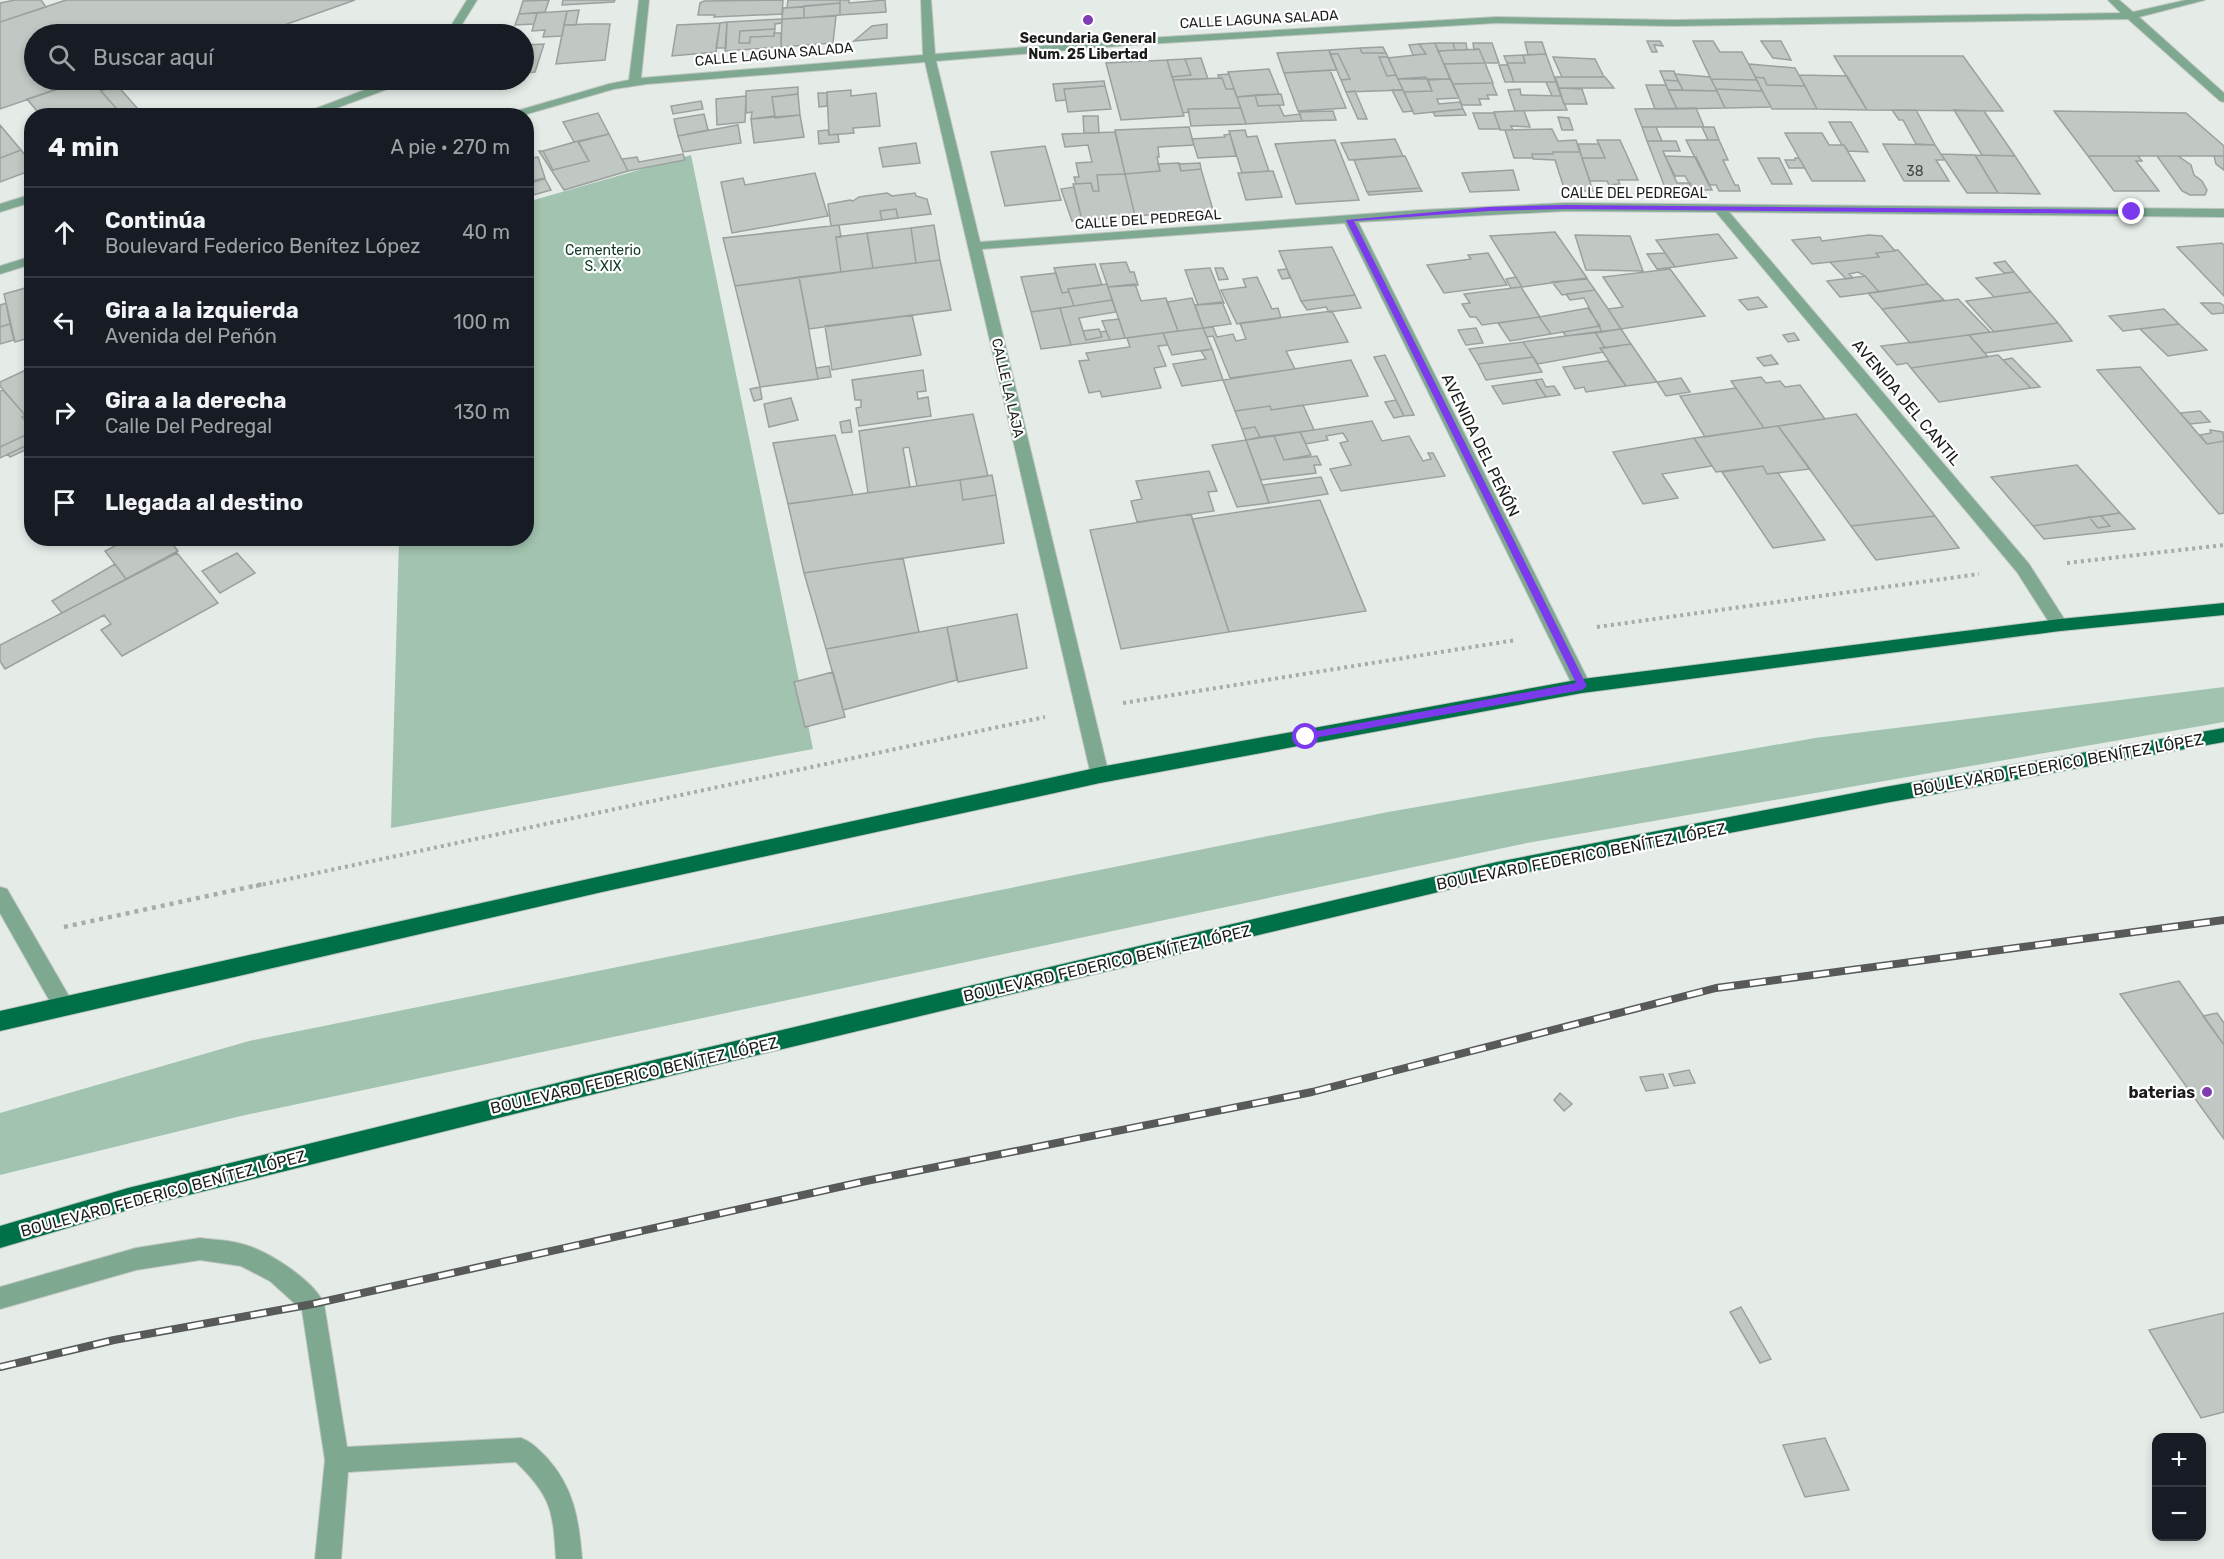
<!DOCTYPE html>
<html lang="es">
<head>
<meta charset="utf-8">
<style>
	body { margin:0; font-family:Rubik,sans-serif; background:#20242c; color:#f1f3f6 }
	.controls { position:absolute; right:18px; bottom:18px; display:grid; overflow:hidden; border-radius:12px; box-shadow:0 3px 9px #0003 }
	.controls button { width:54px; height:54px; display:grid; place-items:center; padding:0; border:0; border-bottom:2px solid #363941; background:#171b24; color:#f1f3f6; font:30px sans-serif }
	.stop { position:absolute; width:18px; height:18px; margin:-14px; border:4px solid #7c3aed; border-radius:50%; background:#fff }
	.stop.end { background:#7c3aed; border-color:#fff; box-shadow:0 2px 6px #0008 }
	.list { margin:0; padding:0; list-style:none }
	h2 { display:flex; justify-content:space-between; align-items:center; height:78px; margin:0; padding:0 24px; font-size:26px }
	h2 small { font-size:20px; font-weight:400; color:#9ea1a6 }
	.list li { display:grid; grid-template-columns:39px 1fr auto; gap:18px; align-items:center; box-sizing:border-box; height:90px; padding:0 24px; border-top:2px solid #363941 }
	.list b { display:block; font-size:22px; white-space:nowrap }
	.list p { margin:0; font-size:20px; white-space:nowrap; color:#9ea1a6 }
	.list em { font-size:20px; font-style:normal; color:#9ea1a6 }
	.icon { flex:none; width:33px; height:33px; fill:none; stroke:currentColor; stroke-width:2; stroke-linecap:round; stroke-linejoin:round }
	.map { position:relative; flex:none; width:2224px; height:1559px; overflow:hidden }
	.search { position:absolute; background:#171b24; box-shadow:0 3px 9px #0003; left:24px; top:24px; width:510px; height:66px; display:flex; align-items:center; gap:15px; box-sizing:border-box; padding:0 21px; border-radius:33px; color:#9ea1a6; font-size:22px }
	.panel { position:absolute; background:#171b24; box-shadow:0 3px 9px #0003; left:24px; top:108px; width:510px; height:438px; border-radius:24px }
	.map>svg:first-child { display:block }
</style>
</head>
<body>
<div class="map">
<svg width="2224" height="1559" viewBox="0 0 2224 1559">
	<rect width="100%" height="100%" fill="#e5ece8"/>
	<path fill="#a2c3af" d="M691 155 813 749 391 828 399 539 526 538 527 202Z
		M2224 687V722L1527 843 241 1116 0 1175V1113L249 1041 1388 812 1815 738Z"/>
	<path fill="#c1c7c3" stroke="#9ba19e" stroke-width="1.5" d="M15 0H41L46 7 0 22V3Z
		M66 0H355L259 34H34V80H84L0 109V22Z
		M549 0 545 12 519 14 523 1Z
		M563 0H615L614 2 562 5Z
		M783 0 782 14 714 17 715 15H698L700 3 704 1Z
		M788 0H840V3L787 8Z
		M840 0H849V3L885 0 886 12 840 15Z
		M840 3V15L804 18V6Z
		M804 7V18L782 19 783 8Z
		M579 10 576 25H564L567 11Z
		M567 11 562 36 543 37 545 30 532 31 537 13Z
		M537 13 534 24 515 25 519 14Z
		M836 16 833 43 781 47 782 19Z
		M782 19V23L775 24V29L740 31 739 43H750V37L774 36V33H781V47L725 51 727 22Z
		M727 22 726 48H716L720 23Z
		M720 23 716 52 672 56 677 25Z
		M588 24H610L605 60 556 64 564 25Z
		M887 24V38L854 41 872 26Z
		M775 29 774 36 750 37V43H739L740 31Z
		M1647 41H1660L1663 46 1654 45 1657 52H1652Z
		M1693 41H1713L1720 52H1742L1757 80 1711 79Z
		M1761 41H1781L1791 60 1773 58Z
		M1525 42H1542L1546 54 1528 55Z
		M1435 43H1453L1455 50 1438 51Z
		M1435 43 1450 79H1398L1388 58 1426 54 1419 44Z
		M1453 43H1466L1467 50H1455Z
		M1473 43H1492L1499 63H1485L1479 49 1474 50Z
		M544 44 535 72 524 73V45Z
		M1419 44 1426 54 1413 55 1409 45Z
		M1383 47 1386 53H1362L1360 48Z
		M1360 48 1362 53H1386L1388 57H1379L1387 76 1396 75 1403 90 1346 92 1341 80 1350 79 1338 54H1330L1329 50Z
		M1479 49 1485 63 1444 64 1438 51Z
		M1329 50 1337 70 1284 73 1277 53Z
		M1330 54H1338L1350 79 1341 80Z
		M1546 54 1556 82H1514L1507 63H1525L1523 55Z
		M1523 55 1525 63H1507L1504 56Z
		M1834 56H1963L2003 111 1867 110Z
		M1379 57H1388L1396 75 1387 76Z
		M1553 57 1595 59 1604 77H1562Z
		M1201 58 1208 79 1173 80 1172 77 1191 75 1185 59Z
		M1185 59 1191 75 1172 77 1167 60Z
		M1167 60 1184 116 1121 120 1106 63Z
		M1485 63 1493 83 1453 84 1444 64Z
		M1749 64 1795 68 1805 86 1767 85 1764 78 1755 77Z
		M1499 65H1508L1514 82H1505Z
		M1269 69 1279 94 1237 97 1228 72Z
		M1330 70 1346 108 1298 111 1284 73Z
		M1660 71H1674L1678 81 1664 80Z
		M1229 74 1234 89H1226L1222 78H1219L1218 75Z
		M1675 74 1710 77 1717 91 1683 90Z
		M1799 75 1847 76 1867 110 1817 109Z
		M1426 77 1432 91 1404 92 1398 79Z
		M1555 77H1605L1614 88H1559Z
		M1755 77 1764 78 1767 85 1805 86 1817 109H1772Z
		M1222 78 1226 89H1234L1241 108 1188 109 1189 112 1183 113 1173 80Z
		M1450 79 1459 98 1437 99 1439 104 1460 102 1463 109 1414 114 1404 92 1432 91 1428 80Z
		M1711 79 1757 80 1762 91 1716 89Z
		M84 80H91L123 116H41L27 99Z
		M91 80H134L101 91Z
		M1664 80 1678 81 1683 90H1668Z
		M1104 81 1105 86 1064 89 1066 100 1056 101 1053 84Z
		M1546 82H1556L1561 96H1552Z
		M1492 83 1497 95H1487L1489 99H1479L1481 105H1462L1453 84Z
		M117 85 144 116H123L101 91Z
		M1646 85H1666L1677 109H1655Z
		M1105 86 1111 109 1068 112 1064 89Z
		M798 87V94L772 97 775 116 751 119 752 112 746 113V91Z
		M1559 88 1582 89 1587 104H1564Z
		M1520 89 1521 95 1561 96 1567 110 1515 111 1508 90Z
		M1716 89 1762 91 1771 107 1725 108Z
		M851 90V96L876 93 880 126 853 128 854 133 829 135 827 92Z
		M1392 90H1403L1413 111 1403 112Z
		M1668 90 1717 91 1725 108 1677 109Z
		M1355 91 1367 119H1358L1346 92Z
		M818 93H827V106L819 107Z
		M798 94 800 115 775 118 772 97Z
		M1281 94 1284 105 1258 106 1255 95Z
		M1255 95 1258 106 1279 105 1284 116 1300 114 1302 121 1246 124 1237 97Z
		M746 96 745 122 717 125 716 99Z
		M701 101 703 109 673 114 671 106Z
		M1241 108 1246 124 1191 126 1188 109Z
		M1696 108 1704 127H1642L1635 109Z
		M1463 109 1466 115 1435 116 1433 112Z
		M1892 110H1916L1935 145 1916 144 1903 120H1899Z
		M1954 110 1984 111 2015 156 1982 155Z
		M1333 111 1336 120 1302 121 1299 112Z
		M1515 111H1524L1530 127 1511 126 1513 130H1500L1494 112Z
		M2054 111 2186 113 2224 146V156H2088Z
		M598 113 609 134 574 142 563 122Z
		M1473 113H1494L1500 129H1479Z
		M704 114 708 130 678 136 674 119Z
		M800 115 804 137 754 143 751 119Z
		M1083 116H1098L1099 133H1084Z
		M1558 117 1569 118 1573 130H1562Z
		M1829 122H1851L1868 152 1848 151 1844 145H1842Z
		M0 125 21 150 0 158Z
		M738 125 741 143 683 152 678 136Z
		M1189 127 1194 145 1158 147 1159 157H1157L1160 171 1125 174 1115 130Z
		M1642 127H1656L1662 141H1647Z
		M1702 127H1714L1719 140H1708Z
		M1552 129 1558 141 1576 140 1580 152H1553V154H1532L1533 158H1514L1505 130Z
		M828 130 829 135 838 134 839 142 819 144 818 131Z
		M1245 130 1247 137 1257 136 1269 171 1242 173 1229 131Z
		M1115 132 1125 174 1097 175 1099 191H1093L1091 183 1076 184 1074 177H1079L1076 163 1092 162 1088 145 1065 147 1062 134Z
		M1785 133H1822L1829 145H1844L1865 181H1812Z
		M609 134 628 171 564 190 539 151H543L553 170 589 161 578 142Z
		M1230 134 1236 156 1198 158 1192 139 1225 137 1224 135Z
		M1395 139 1403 156 1349 160 1341 143Z
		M1335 140 1359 200 1296 204 1275 144Z
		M1597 140H1620L1638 180H1618L1620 184 1609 185 1607 181H1590L1582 158H1605Z
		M1686 140H1719L1728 160H1723L1735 185H1738L1740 191H1719L1716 185H1709Z
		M578 141 589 161 553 170 543 151Z
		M1647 141H1676L1680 151H1663L1677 183H1690L1693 190H1666Z
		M916 143 920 163 883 167 879 148Z
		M1578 144H1599L1605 158H1582Z
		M1883 144 1935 145 1945 160H1936L1949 181H1904Z
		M1045 146 1061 200 1005 206 991 152Z
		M21 150 32 163V170L0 182V158Z
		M1553 152H1580L1593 191H1565L1555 160 1533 159 1532 154H1553Z
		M683 154 685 160 628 171 622 159 637 157 639 162Z
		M1941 154 1975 155 1998 193H1967Z
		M1975 155 2015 156 2040 194 1998 193Z
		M1405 156 1420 188 1367 192 1354 160Z
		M1665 156 1696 157 1712 190H1693L1685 176H1675Z
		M2088 156H2138L2142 161H2136L2159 191H2114Z
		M2157 156H2178L2191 165 2194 175 2202 181 2207 190 2205 195H2190L2182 191Z
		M2214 156H2224V170L2216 164Z
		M538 157 545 178 526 182V159Z
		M1758 158H1779L1792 184H1772Z
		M1795 158H1799L1805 168H1789L1785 160H1795Z
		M1179 163 1181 171 1201 169 1213 210 1135 216 1125 174 1160 171 1158 164Z
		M1200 163 1201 169 1181 171 1179 164Z
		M1513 170 1519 190 1470 192 1462 173Z
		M1273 171 1282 197 1246 200 1238 173Z
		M815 173 828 216 732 233 721 182 743 178 745 185Z
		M1125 174 1135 216 1082 220 1073 184 1091 183 1093 191H1099L1097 175Z
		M545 179 551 190 526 197V184Z
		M1074 187 1082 220 1072 221 1061 189Z
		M1420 188 1422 191 1369 195 1367 192Z
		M887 193 892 196 915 193 916 196 927 199 931 214 898 218 896 209 880 211 882 220 831 226 828 204 850 200 853 201 859 197Z
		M896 209 898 218 882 220 880 211Z
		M839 225 841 237H836L841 272 735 286 723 238Z
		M934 225 940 260 916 263 911 228Z
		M911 228 916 263 873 268 867 233Z
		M1555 232 1587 278 1522 287 1490 236Z
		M867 233 873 268 841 272 836 237Z
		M1718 234 1737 258 1675 267 1656 240Z
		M1575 235 1630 236 1643 271 1586 270Z
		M1869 235 1882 236 1895 251 1876 253 1879 257 1812 264 1792 240 1820 237 1822 241Z
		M2222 243 2224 245V296L2177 247Z
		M1332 247 1355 295 1301 301 1279 251Z
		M1894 250H1898L1928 284 1879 292 1865 276 1858 272 1849 274 1853 278 1846 279 1830 262 1879 257 1876 253 1895 251Z
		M1488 253 1507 285 1444 293 1427 265 1471 259 1468 255Z
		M1665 253 1675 267 1657 269 1647 254Z
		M940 260 951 310 809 329 799 277Z
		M2005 261 2014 272 2004 273 1994 263Z
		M1126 262 1130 272H1134L1138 285 1108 287 1100 264Z
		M1095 264 1102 285 1068 289 1069 292 1062 293 1054 268Z
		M1210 268 1224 303 1198 305 1185 270Z
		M1215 268H1223L1228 279 1219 280Z
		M1287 269 1290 278 1282 279 1278 270Z
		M1670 269 1705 316 1621 329 1608 309 1623 307 1603 277Z
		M2014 272 2031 292 1994 297 1976 278Z
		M1056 273 1062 293 1069 292 1074 306 1031 312 1021 277Z
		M1865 276 1879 292 1840 297 1827 281Z
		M799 277 818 379 760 387 735 286Z
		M1257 277 1272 309 1278 308 1281 318 1237 324 1221 290 1246 287 1243 279Z
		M1516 277 1522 287 1511 288 1506 279Z
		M1587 279 1595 290 1562 295 1552 282Z
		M1107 284 1112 300 1074 306 1068 289Z
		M1135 284 1141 301 1166 298 1178 331 1125 338 1108 287Z
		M1928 284 1944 300 1882 309 1868 293Z
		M32 286V337L15 342 4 294Z
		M1521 287 1540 317 1482 325 1476 317H1470L1462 304 1470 303 1464 294Z
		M1595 290 1608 309 1621 329 1602 332 1584 298 1570 300 1566 294Z
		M2031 292 2058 323 1994 332 1966 301Z
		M1355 295 1361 308 1329 312 1326 307 1307 310 1301 301Z
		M1758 297 1767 307 1748 310 1739 300Z
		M1192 298 1203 328 1178 331 1167 302Z
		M1958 299 1990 332 1910 343 1882 309Z
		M1112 300 1116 312 1079 318 1086 340 1102 337 1100 332 1106 331 1110 340 1071 345 1060 308Z
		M1222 302 1231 324 1203 328 1195 305Z
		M6 303 10 324 0 327V305Z
		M2201 303H2220L2224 306V313L2212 314Z
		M1060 308 1071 345 1041 349 1031 312Z
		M1588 308 1600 326 1551 334 1539 317Z
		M2164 309 2179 324 2123 331 2109 316Z
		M1332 311 1348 342 1286 351 1295 369 1230 378 1213 336 1207 337 1203 328 1213 327 1217 337 1233 334 1236 341 1246 339 1240 323Z
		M912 315 921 355 832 370 825 326Z
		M1539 317 1551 334 1510 341 1498 323Z
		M1119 319 1125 338 1110 340 1102 321Z
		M2058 323 2072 341 1985 353 1969 335Z
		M10 324 14 340 0 344V327Z
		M2179 324 2207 350 2168 356 2140 329Z
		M1599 326 1602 332 1566 336 1563 332Z
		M1203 328 1212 349 1172 355 1163 333Z
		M1476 328 1483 343 1466 345 1458 330Z
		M1099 329 1102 337 1086 340 1083 331Z
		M1621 329 1631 344 1605 348 1595 332Z
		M1595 332 1605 348H1600L1603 352 1538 364 1523 342Z
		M1163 333 1168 345 1158 346 1166 366 1154 368 1161 388 1102 397 1100 391 1089 393 1079 361 1089 360 1086 353 1130 347 1127 338Z
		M1794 333 1799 340 1788 342 1783 335Z
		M1969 335 1988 357 1911 368 1907 363 1897 365 1881 346Z
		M1523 342 1533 357 1478 364 1469 349Z
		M1631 344 1657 382 1626 386 1600 348Z
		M1212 349 1223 380 1182 386 1173 364 1206 359 1201 351Z
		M1385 355 1414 415 1404 416 1374 357Z
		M1771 355 1778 364 1764 366 1757 358Z
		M1998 355 2031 388 1939 402 1911 368Z
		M1533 357 1542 372 1486 380 1478 364Z
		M2012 358 2040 387 2031 388 2003 360Z
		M1351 360 1368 396 1271 410 1270 406 1235 411 1223 380Z
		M1608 361 1626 386 1586 392 1584 387 1575 389 1563 367Z
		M829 366 831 377 818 379 816 368Z
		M32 367V428L22 417 25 415 0 386V382Z
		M2140 367 2207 444 2224 441V513L2219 514 2097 370Z
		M923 370 926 391 917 392 918 399 928 397 931 416 859 426 856 408 861 407V400H855L852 380Z
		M1761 377 1766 383 1780 381 1785 387 1800 385 1825 419 1764 428 1731 381Z
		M1681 378 1690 392 1666 396 1657 382Z
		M1542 379 1546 387 1554 386 1560 395 1546 397 1535 380Z
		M1535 380 1546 397 1503 404 1492 386Z
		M760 387 762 399 754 401 750 389Z
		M1736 388 1764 428 1705 437 1680 396Z
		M3 390 25 415 22 417 32 428V432L0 447V391Z
		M791 398 798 420 769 427 764 404Z
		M1396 400 1404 416 1394 418 1385 402Z
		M1303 405 1314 430 1260 437 1255 427 1242 429 1235 411 1270 406 1271 410Z
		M2200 411 2210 422 2190 424 2180 413Z
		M973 414 988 476 917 486 909 447 903 448 910 487 868 493 859 431Z
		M1856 414 1935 516 1851 526 1778 426Z
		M850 420 852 432 842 433 840 422Z
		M1372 421 1382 441 1409 436 1423 461 1431 459 1428 453H1433L1445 476 1341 491 1330 469 1351 465 1340 443 1348 441 1343 433 1326 436 1328 440 1306 444 1300 432Z
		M1778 426 1810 469 1767 474 1763 466 1716 472 1694 438Z
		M1255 427 1260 437 1246 440 1242 429Z
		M2210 430 2223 432 2224 441 2207 444 2200 435 2211 433Z
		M32 432V443L0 458V447Z
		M1300 432 1311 455 1284 460 1274 436Z
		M835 435 853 495 788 504 773 443Z
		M1274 436 1284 460 1317 456 1321 465H1314L1316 473 1261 480 1246 440Z
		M1694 438 1712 466 1662 474 1678 498 1643 504 1613 452Z
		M1246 440 1269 503 1237 507 1212 445Z
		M32 443V447L10 457 8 454Z
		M2077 465 2120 513 2033 526 1991 477Z
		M1763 466 1767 474 1778 473 1825 540 1773 548 1722 472Z
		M1209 471 1217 491 1208 492 1214 511 1137 522 1131 501 1142 499 1136 481Z
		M992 475 996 495 963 500 960 480Z
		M1321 477 1328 494 1269 503 1263 485Z
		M960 480 963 500 996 495 1004 543 804 573 788 504Z
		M1320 500 1366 611 1229 632 1192 519Z
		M2120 513 2135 529 2044 539 2033 526 2089 517 2098 528 2110 526 2101 516Z
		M1191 514 1229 632 1121 649 1090 530Z
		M1935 516 1959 548 1876 560 1851 526Z
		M2101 516 2110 526 2098 528 2089 517Z
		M130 538H168L178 551 126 579 105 551Z
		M177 553 218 603 122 656 101 630 111 624 104 615 5 669 0 661V645Z
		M237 553 255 573 220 593 202 571Z
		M903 558 919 632 826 649 804 573Z
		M115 564 126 579 62 613 52 601Z
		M1017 614 1027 668 958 682 947 627Z
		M947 627 957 680 843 710 826 649Z
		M833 672 845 717 805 727 794 682Z
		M2179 981 2224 1045V1139L2120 994Z
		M2217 1013 2224 1023V1045L2203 1016Z
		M1689 1070 1695 1083 1674 1086 1669 1074Z
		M1663 1074 1668 1088 1646 1091 1640 1077Z
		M1560 1093 1572 1104 1564 1111 1554 1100Z
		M1741 1307 1771 1359 1760 1363 1730 1312Z
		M2224 1313V1412L2201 1418 2149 1330Z
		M1825 1438 1849 1490 1805 1497 1783 1445Z"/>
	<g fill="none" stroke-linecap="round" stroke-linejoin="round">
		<defs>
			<path id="minor" d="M467 0H477L456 34H446Z
				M639 0H649L641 78 923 55 921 0H931L935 54 1131 39 1496 17 1674 20 2121 13 2108 0H2119L2133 12 2186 0H2205L2139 17 2224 93V102L2220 101 2128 19 1674 26 1496 23 1131 45 936 61 980 242 1420 210 1565 203 2224 209V217L1729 212 2029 564 2068 625 2066 630 2060 631 2054 630 2017 572 1716 212 1565 211 1358 222 1591 686 1588 691 1582 693 1576 691 1573 686 1345 223 982 249 1109 775 1106 780 1100 783 1094 780 1091 775 925 62 647 84 614 89 520 116H499L609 84 629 80Z
				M391 80H405L393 87 315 116H296Z
				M32 194V202L0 212V204Z
				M32 256V264L0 274V266Z
				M0 887 7 889 70 998 73 1005 70 1012 63 1014 56 1012 0 913Z
				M200 1238C214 1240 229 1240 242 1244 267 1250 315 1281 324 1304L347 1447 521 1438C532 1442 539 1450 547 1458 574 1488 579 1520 582 1559H556C553 1511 552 1497 516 1462L348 1472 341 1559H315L325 1460 302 1310 270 1281 241 1266 200 1260 136 1270 0 1309V1287L136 1248Z"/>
			<path id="major" d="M2224 603V615L2060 631 1582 693 1100 783 602 892 0 1031V1011L602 876 1100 767 1582 679 2060 619Z
				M2224 728V742L1885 803 1497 878 586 1096 128 1210 0 1248V1226L128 1188 586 1076 1497 862 1885 787Z"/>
		</defs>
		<use href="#minor" stroke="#c1c7c3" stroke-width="2"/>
		<use href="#major" stroke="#c1c7c3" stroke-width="2"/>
		<path stroke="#a7aca9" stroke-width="4" stroke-dasharray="3 4" stroke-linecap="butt" d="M2067 563 2224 545
			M1597 627 1979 574
			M1123 703 1516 640
			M256 886 1045 717"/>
		<path stroke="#a7aca9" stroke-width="4.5" stroke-dasharray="4 5" stroke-linecap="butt" d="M64 927 263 884"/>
		<use href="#minor" fill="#7ea890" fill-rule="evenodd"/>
		<use href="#major" fill="#007046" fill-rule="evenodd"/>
		<defs>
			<path id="rail" d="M0 1367 114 1340 313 1304 866 1181 1312 1092 1716 988 2224 920"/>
		</defs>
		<use href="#rail" stroke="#575a58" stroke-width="8"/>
		<use href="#rail" stroke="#fff" stroke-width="5" stroke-dasharray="16" stroke-linecap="butt"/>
	</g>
	<path fill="#7c3aed" d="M1565 205 2132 210 2136 212 2132 214 1565 209 1489 211 1354 221 1587 686 1582 690 1303 740 1302 737 1306 733 1576 683 1346 220 1489 207Z"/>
	<g fill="#813cb0" stroke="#fff" stroke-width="2">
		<circle cx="1088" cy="20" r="6"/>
		<circle cx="2207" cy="1092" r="6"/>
	</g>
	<g text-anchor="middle" stroke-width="4.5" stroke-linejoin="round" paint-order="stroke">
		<g font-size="14" fill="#1b1d1b" stroke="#fff">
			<text transform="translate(1259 19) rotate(-3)" y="5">CALLE LAGUNA SALADA</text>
			<text transform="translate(774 54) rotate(-5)" y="5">CALLE LAGUNA SALADA</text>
			<text x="1634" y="198">CALLE DEL PEDREGAL</text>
			<text transform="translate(1148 219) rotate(-4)" y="5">CALLE DEL PEDREGAL</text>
			<text transform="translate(1008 388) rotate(77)" y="5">CALLE LA LAJA</text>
		</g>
		<g font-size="14" font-weight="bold" fill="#1b1d1b" stroke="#fff">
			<text x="1088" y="43">Secundaria General<tspan x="1088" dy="16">Num. 25 Libertad</tspan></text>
		</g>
		<g font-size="14" fill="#444845">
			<text x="1915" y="176">38</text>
		</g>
		<g font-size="14" fill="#103a26" stroke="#fff">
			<text x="603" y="255">Cementerio<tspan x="603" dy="16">S. XIX</tspan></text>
		</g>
		<g font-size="16" fill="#1b1d1b" stroke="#fff">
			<text transform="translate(1907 402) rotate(50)" y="6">AVENIDA DEL CANTIL</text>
			<text transform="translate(1481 445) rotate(64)" y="6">AVENIDA DEL PEÑÓN</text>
			<text transform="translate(2058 764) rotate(-10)" y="6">BOULEVARD FEDERICO BENÍTEZ LÓPEZ</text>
			<text transform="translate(1581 856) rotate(-11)" y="6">BOULEVARD FEDERICO BENÍTEZ LÓPEZ</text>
			<text transform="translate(1107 963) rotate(-13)" y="6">BOULEVARD FEDERICO BENÍTEZ LÓPEZ</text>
			<text transform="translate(634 1075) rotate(-13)" y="6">BOULEVARD FEDERICO BENÍTEZ LÓPEZ</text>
			<text transform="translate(163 1193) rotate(-15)" y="6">BOULEVARD FEDERICO BENÍTEZ LÓPEZ</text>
		</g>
		<g font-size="16" font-weight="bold" fill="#1b1d1b" stroke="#fff" text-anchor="end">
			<text x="2195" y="1098">baterias</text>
		</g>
	</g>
</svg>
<div class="controls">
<button>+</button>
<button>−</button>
</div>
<div class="stop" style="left:1306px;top:737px"></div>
<div class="stop end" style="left:2132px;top:212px"></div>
<div class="search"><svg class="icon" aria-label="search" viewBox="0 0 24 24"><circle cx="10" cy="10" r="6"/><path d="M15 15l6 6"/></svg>Buscar aquí</div>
<section class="panel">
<h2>4 min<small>A pie · 270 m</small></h2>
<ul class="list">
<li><svg class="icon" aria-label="ahead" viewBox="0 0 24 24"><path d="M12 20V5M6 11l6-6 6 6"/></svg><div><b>Continúa</b><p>Boulevard Federico Benítez López</p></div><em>40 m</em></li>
<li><svg class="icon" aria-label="left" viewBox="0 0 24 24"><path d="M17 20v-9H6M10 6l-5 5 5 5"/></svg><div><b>Gira a la izquierda</b><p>Avenida del Peñón</p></div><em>100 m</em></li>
<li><svg class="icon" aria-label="right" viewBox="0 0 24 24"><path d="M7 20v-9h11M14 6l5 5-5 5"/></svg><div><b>Gira a la derecha</b><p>Calle Del Pedregal</p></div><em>130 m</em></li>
<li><svg class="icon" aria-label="arrive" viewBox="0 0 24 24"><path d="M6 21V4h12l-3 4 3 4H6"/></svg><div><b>Llegada al destino</b></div></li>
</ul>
</section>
</div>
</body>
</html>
